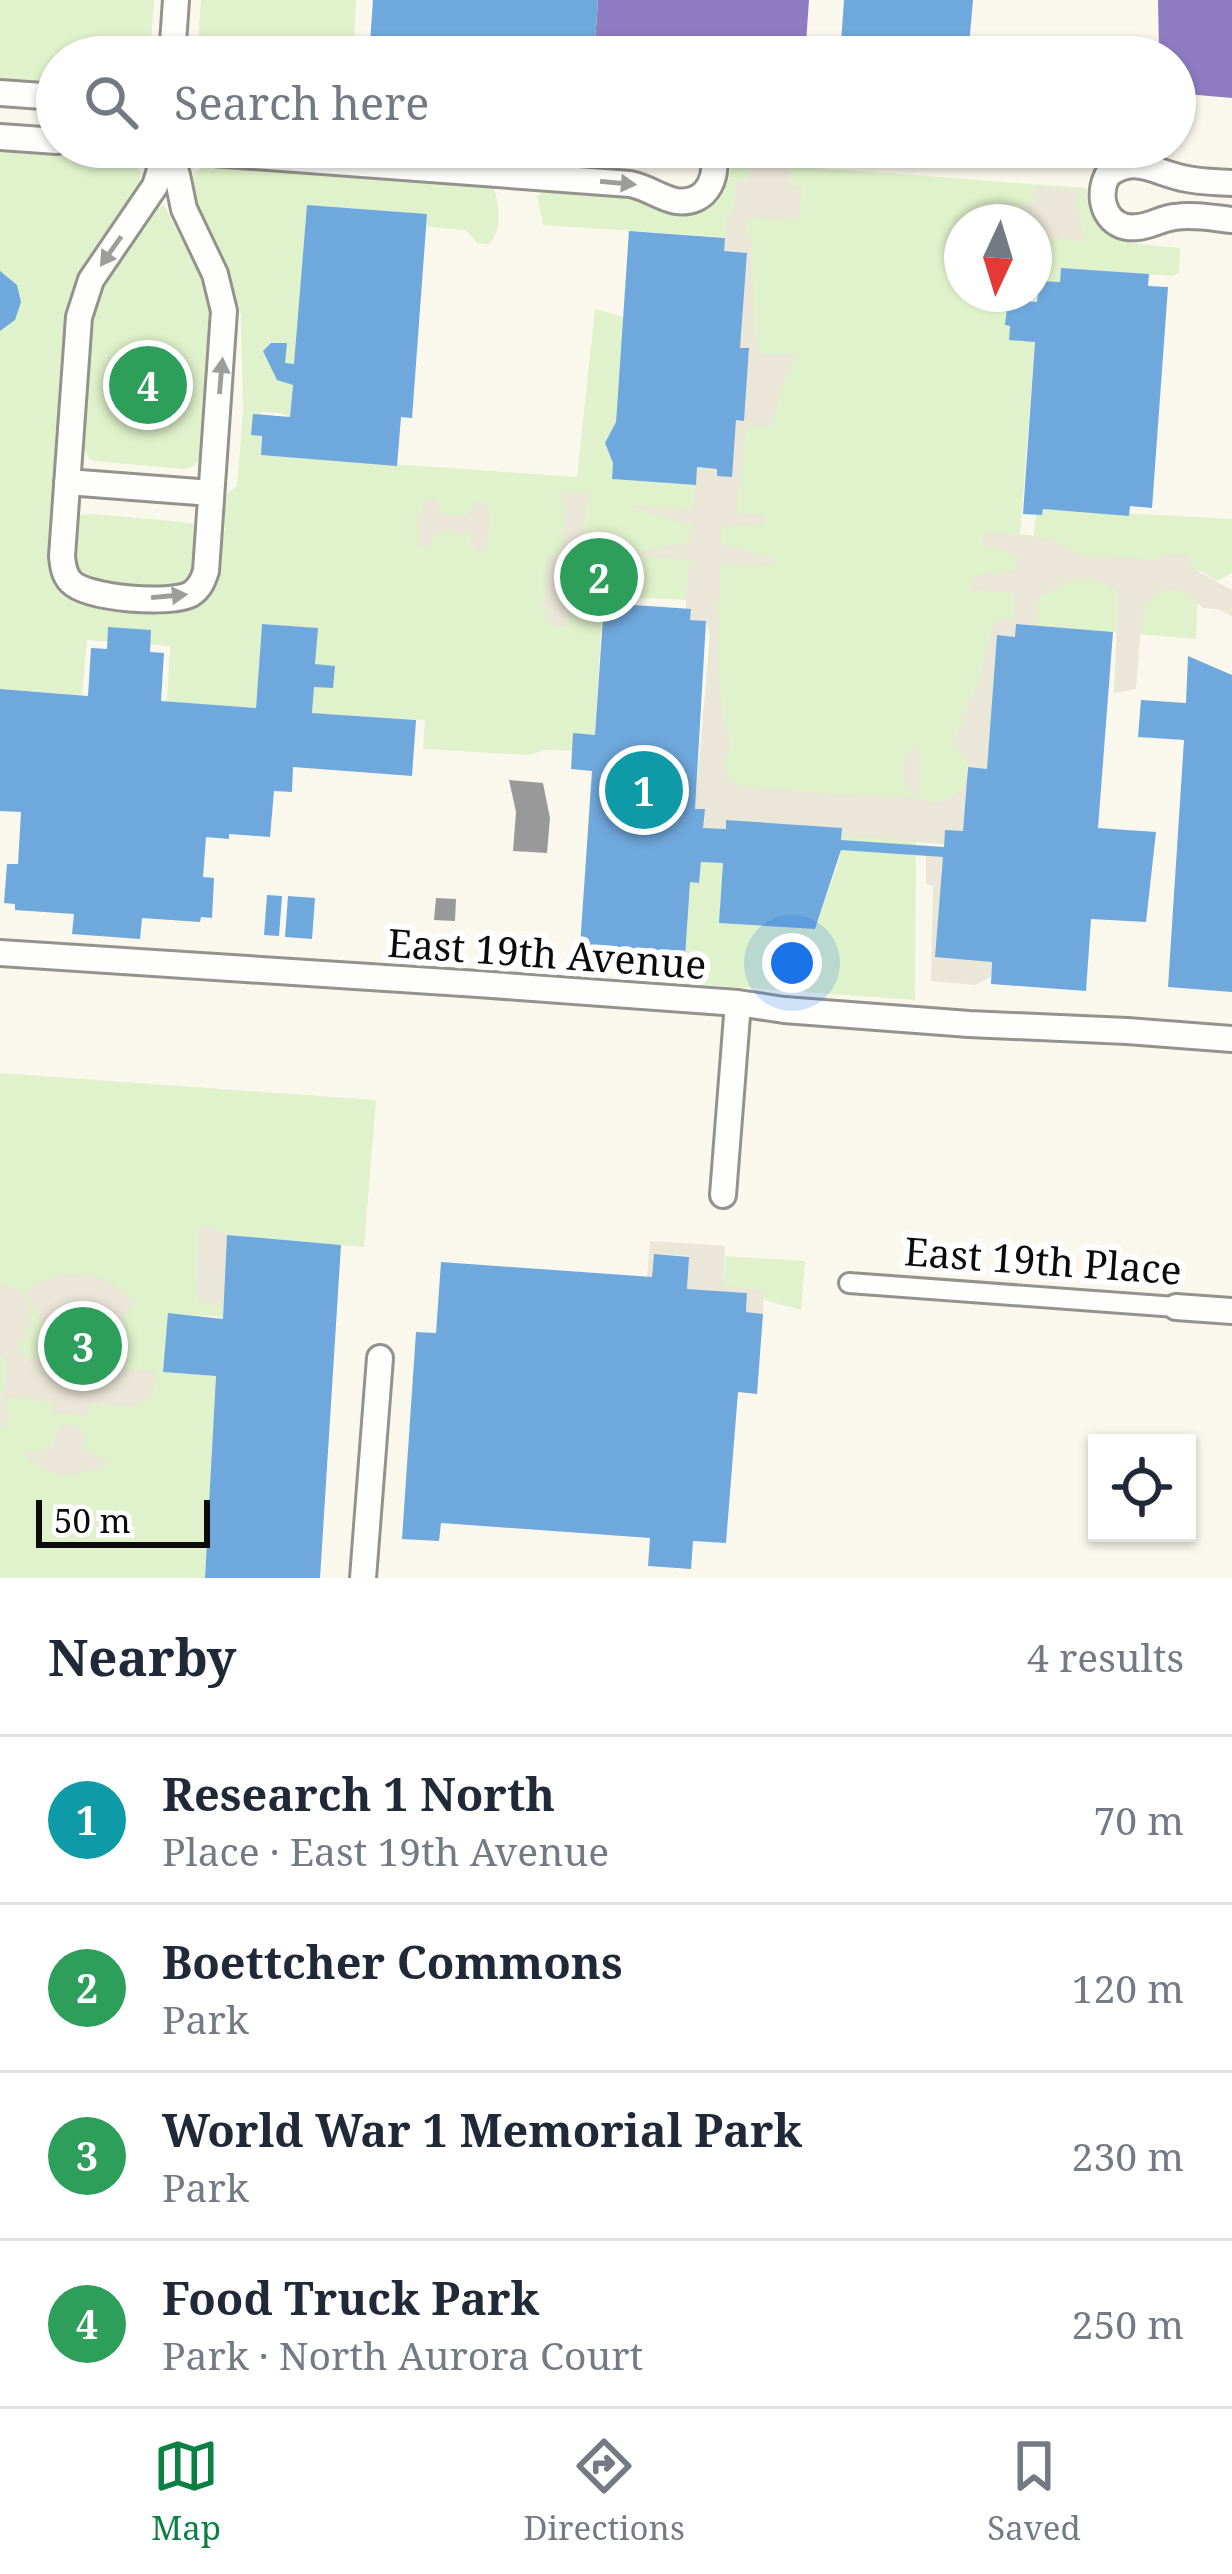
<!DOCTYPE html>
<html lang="en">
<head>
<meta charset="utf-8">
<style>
	body { margin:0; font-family:"Noto Serif",serif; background:#f6f6f7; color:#1f2937 }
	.controls { position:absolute; right:36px; bottom:36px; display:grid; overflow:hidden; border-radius:0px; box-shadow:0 3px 9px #0004 }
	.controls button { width:108px; height:108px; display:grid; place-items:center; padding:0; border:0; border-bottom:3px solid #e0e1e3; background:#fff; color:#1f2937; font:60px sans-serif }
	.compass { position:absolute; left:944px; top:204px; width:108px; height:108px; border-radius:50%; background:#fff; box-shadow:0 3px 9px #0004; rotate:184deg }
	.scale { position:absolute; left:36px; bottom:30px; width:174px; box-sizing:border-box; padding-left:12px; border:6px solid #0b0b0b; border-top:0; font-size:33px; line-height:42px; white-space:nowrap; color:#0b0b0b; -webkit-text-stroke:9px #fff; paint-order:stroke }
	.you { position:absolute; left:792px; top:963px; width:42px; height:42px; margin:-30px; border:9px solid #fff; border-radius:50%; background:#1a73e8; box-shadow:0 0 0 18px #1a73e833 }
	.badge { display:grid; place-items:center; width:78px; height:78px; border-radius:50%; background:#0b8043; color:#fff; font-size:39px; font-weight:700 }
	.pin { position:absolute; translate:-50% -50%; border:6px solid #fff; box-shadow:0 3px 12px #0006 }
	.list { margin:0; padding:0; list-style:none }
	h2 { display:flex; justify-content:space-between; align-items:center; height:156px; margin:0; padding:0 48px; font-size:51px }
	h2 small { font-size:39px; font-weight:400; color:#747a83 }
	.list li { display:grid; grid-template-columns:78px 1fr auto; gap:36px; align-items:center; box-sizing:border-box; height:168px; padding:0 48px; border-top:3px solid #e0e1e3 }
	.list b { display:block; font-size:45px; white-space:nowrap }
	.list p { margin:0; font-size:39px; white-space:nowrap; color:#747a83 }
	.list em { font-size:39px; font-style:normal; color:#747a83 }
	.icon { flex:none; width:66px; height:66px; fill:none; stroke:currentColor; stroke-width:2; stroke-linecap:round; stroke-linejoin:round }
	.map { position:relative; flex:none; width:1232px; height:1578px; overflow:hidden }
	.search { position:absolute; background:#fff; box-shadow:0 3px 9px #0004; left:36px; right:36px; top:36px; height:132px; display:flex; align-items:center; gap:30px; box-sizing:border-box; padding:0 42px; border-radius:66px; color:#747a83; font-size:45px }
	.sheet { height:828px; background:#fff }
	nav { display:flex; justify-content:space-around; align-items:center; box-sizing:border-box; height:168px; border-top:3px solid #e0e1e3; background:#fff; font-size:33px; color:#747a83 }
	nav a { display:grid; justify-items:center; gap:6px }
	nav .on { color:#0b8043 }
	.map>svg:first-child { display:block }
</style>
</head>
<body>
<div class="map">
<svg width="1232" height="1578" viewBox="0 0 1232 1578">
	<rect width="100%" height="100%" fill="#faf8ed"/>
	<path fill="#e0f2cb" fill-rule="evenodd" d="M0 0H154L150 57H57V86L0 82Z
		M201 0H356L353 57H197Z
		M0 149 125 159 134 163 141 172 139 188 90 261 73 294 55 517 93 514 183 522 226 531 221 516 222 498 237 486 243 411 241 316 230 280 191 195C189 176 196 166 216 164L485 183 494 188C499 206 503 229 489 244L477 243 466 230 427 227V214L307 205 290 417 281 413 261 412V455L577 477 595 309 623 317 612 479 695 485 697 467 731 477 736 420H744L749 349 740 348 747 253 724 251V237L543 225 537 196C555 184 611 191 633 195 648 199 662 210 678 213 708 218 726 195 731 169L740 162 1086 188C1087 247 1135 243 1180 248L1179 273 1173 276 1061 268 1060 282 1039 281 1037 302 1008 300 1006 325 1035 342 1020 534 1034 536 1036 515H1042L1043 509 1232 519V573L1217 581 1199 570 1196 639 1015 624V637L997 635 987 769 967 767 963 831 946 830 944 844 916 842 915 1000 680 983 690 882H699L701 862 723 863 720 923 815 929 840 858 842 829 727 820 726 829 703 828 704 810 695 809 710 636 706 621 686 609V600L603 596 594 751 544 750 530 755 423 749 425 720 312 713 314 687 334 667 315 664 317 628 262 624 256 708 167 702 170 646 87 640 82 695 0 689V331C26 315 26 287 0 272ZM962 222H1034V294H962Z
		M164 205 206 287 214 323 205 455 192 467 184 469 94 461 89 458 83 447 91 322 97 302 106 283 158 208Z
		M0 1073 376 1100 364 1247 228 1235 223 1319 216 1316 168 1314 164 1372 216 1376 205 1578H0Z
		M725 1256 805 1261 801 1310 764 1300V1290L723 1287Z"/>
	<path fill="#ebe7d8" d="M750 161 791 164 790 185 802 186 799 220 749 217 746 236 751 237 756 349 761 353 796 355 787 373 770 427 749 426 743 442 737 513 764 515 765 524 722 528 721 544 771 558 773 566 720 563 718 666 724 723 731 746 724 757 723 769 731 782 745 788 915 798 904 781 903 766 908 753 919 743V798L931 803 948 800 961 790 967 775 963 831 946 830 944 844 841 836V828L727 820 726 829 703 828 704 810 695 809 710 636 706 621 690 620 686 609 689 560 622 555 690 542 691 526 627 505 693 510 697 467 717 469 732 476 736 420H744L749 349 740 348 747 254 724 251 727 214 734 215 736 181 748 182Z
		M1036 186 1078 190 1076 206 1085 241 1034 237V222H1020L1022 202 1034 203Z
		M561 491 590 493 584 521V569H571L566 628 549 623 543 608 547 555 560 556 563 535 565 515Z
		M425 499H435L439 512 454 516 468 515 475 502 486 503 491 521 485 551 474 550 469 535 454 532 434 534 430 547 420 546 417 524Z
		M984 533 1050 538 1081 555 1158 560 1164 553 1186 554 1194 569 1232 590V616L1217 609 1203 608 1183 591 1167 590 1157 593 1145 605 1142 615 1136 689 1114 693 1118 598 1116 591 1102 581 1078 579 1040 595 1037 626 1015 637 997 636 987 769 968 767 964 757 953 744 978 682 994 621 1014 620V593L970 590 974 576 1016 570 1018 556 982 544Z
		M926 856 943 857 992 962 991 977 975 985 931 981 933 886 926 884Z
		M199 1227H209L227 1235 223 1305 198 1303 196 1293Z
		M650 1241 725 1246 723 1286 764 1290 763 1314 746 1312 747 1293 687 1289 689 1256 655 1254 652 1277H647Z
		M76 1273 107 1280 129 1296 133 1303 118 1323 111 1337 107 1367 156 1371 155 1388 150 1396 136 1407 88 1404V1416L52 1413 54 1402 4 1398 7 1418 0 1431V1396L3 1397 7 1371 5 1357H0V1285L16 1289 29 1301 32 1321 26 1336 18 1344 25 1359 44 1360 43 1327 36 1308 25 1291 50 1277Z
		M72 1424 83 1432 85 1450 113 1462 89 1472 61 1475 45 1470 23 1454 53 1447 57 1430 61 1426Z"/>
	<path fill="#8e7cc3" d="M598 0H809L805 57H594Z
		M1158 0H1232V98L1175 93V57H1144L1147 49 1159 50Z"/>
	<path fill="#6fa8dc" d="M373 0H598L594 57H369Z
		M844 0H973L968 57H840Z
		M307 205 427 214 412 418 401 417 397 466 261 455 262 436 251 435 253 414 290 417 293 385 277 380 263 351 271 343H287L285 363 294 364Z
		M629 231 725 238 724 251 747 253 740 348H749L744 421 736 420 732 477 717 476V469L697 467 696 485 612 479 613 463 605 443 616 422Z
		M1061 268 1149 274 1148 286 1168 287 1152 508 1130 506 1129 516 1043 509 1042 515 1023 514 1035 342 1009 340 1010 326 1005 325 1008 300 1037 302 1039 281 1060 282Z
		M0 271 17 285 21 302 15 320 0 331Z
		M604 603 691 609 690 620 706 621 695 809H705L703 828 726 829V820L842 828 841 840 944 847 945 830 963 831 968 767 987 769 997 635 1015 637 1016 624 1113 632 1098 828 1156 832 1146 922 1091 919 1086 991 991 984 992 962 935 957 943 857 841 850 815 929 719 923 723 863 701 862 699 883 690 882 685 957 664 956 663 966 579 961 592 771 571 769 573 733 595 735Z
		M262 624 318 628 315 664 335 666 333 688 314 687 312 713 416 720 412 776 293 767 292 792 274 791 270 837 229 834V839L206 837 203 877 214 878 212 918 201 917 200 922 142 918 140 939 72 934 74 914 15 910V904L4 903 7 864H18L21 812 0 811V689L88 696 91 648 107 649 108 627 151 630 150 652 164 653 161 701 256 708Z
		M1188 656 1232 675V992L1168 987 1184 740 1138 737 1141 700 1186 703Z
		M267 895 282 896 279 936 264 935Z
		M288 896 315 898 312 939 285 937Z
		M227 1235 341 1245 320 1578H205L216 1376 163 1372 168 1313 223 1319Z
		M654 1254 689 1257 687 1289 747 1293 746 1312 763 1314 757 1394 738 1392 726 1543 693 1541 691 1569 648 1566 650 1538 441 1523 439 1541 402 1539 416 1332 436 1333 441 1262 652 1277Z"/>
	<path fill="#999" d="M509 780 543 783 550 818 547 853 513 851 516 812Z
		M436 898 456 899 455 921 434 920Z"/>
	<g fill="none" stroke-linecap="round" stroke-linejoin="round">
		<defs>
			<path id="pedestrian" d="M849 1283 1176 1307"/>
			<path id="minor" d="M172 57 176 0
				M0 93 57 97
				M0 137 57 141
				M134 147 630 184C647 187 660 198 676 201 709 206 721 172 711 147
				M167 149 177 175 184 209 215 274 224 311 206 571C203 580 200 588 191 594 171 605 88 599 71 582 64 575 63 566 62 556L79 317 91 280 155 186 167 147
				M1232 183C1216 182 1198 182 1182 178 1154 172 1133 154 1107 176 1095 201 1108 231 1138 227 1151 226 1162 218 1175 217 1193 214 1213 218 1232 220
				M67 482 211 493
				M0 953 478 984 738 1003 784 1010 969 1024 1127 1031 1232 1039
				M723 1195 738 1003
				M1176 1307 1232 1311
				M363 1578 380 1358"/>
		</defs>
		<use href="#pedestrian" stroke="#93928d" stroke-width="24"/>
		<use href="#minor" stroke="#93928d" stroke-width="30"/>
		<use href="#pedestrian" stroke="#fefefc" stroke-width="18"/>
		<use href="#minor" stroke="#fefefc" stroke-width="24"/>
	</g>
	<defs><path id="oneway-solid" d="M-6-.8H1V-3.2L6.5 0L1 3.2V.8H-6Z" transform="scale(3)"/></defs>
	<g fill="#9d9d9c">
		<use href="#oneway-solid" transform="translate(618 183) rotate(5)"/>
		<use href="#oneway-solid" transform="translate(111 251) rotate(125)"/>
		<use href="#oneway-solid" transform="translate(221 376) rotate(-85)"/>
		<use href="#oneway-solid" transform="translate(169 596) rotate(-5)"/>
	</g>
	<g text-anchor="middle" stroke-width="12" stroke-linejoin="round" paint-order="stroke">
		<g font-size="39" fill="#0b0b0b" stroke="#fff">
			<text transform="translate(547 954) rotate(4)" y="14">East 19th Avenue</text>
			<text transform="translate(1043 1261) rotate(4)" y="14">East 19th Place</text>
		</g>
	</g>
</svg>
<div class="controls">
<button><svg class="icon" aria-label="locate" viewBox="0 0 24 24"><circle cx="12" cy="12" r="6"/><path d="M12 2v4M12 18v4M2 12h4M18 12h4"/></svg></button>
</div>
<svg class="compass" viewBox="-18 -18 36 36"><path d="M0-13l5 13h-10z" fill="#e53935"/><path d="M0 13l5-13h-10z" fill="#747a83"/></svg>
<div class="scale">50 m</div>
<div class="you"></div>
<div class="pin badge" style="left:644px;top:790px;background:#0f9aa8">1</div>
<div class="pin badge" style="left:599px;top:577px;background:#2e9e5b">2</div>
<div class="pin badge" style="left:83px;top:1346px;background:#2e9e5b">3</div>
<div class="pin badge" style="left:148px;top:385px;background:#2e9e5b">4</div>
<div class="search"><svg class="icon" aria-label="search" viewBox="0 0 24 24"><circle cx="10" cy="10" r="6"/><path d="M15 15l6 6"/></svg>Search here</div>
</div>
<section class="sheet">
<h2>Nearby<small>4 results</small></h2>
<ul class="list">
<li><span class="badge" style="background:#0f9aa8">1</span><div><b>Research 1 North</b><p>Place · East 19th Avenue</p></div><em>70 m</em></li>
<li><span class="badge" style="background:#2e9e5b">2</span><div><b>Boettcher Commons</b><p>Park</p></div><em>120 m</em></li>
<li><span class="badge" style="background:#2e9e5b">3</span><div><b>World War 1 Memorial Park</b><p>Park</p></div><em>230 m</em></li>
<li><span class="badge" style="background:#2e9e5b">4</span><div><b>Food Truck Park</b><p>Park · North Aurora Court</p></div><em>250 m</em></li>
</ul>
</section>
<nav>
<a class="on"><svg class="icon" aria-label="map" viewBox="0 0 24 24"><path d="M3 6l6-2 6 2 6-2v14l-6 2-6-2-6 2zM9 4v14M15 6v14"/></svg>Map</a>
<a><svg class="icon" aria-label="directions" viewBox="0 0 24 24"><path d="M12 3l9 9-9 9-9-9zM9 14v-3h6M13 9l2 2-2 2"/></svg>Directions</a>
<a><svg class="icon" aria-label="saved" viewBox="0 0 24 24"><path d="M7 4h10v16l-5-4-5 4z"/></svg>Saved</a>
</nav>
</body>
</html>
